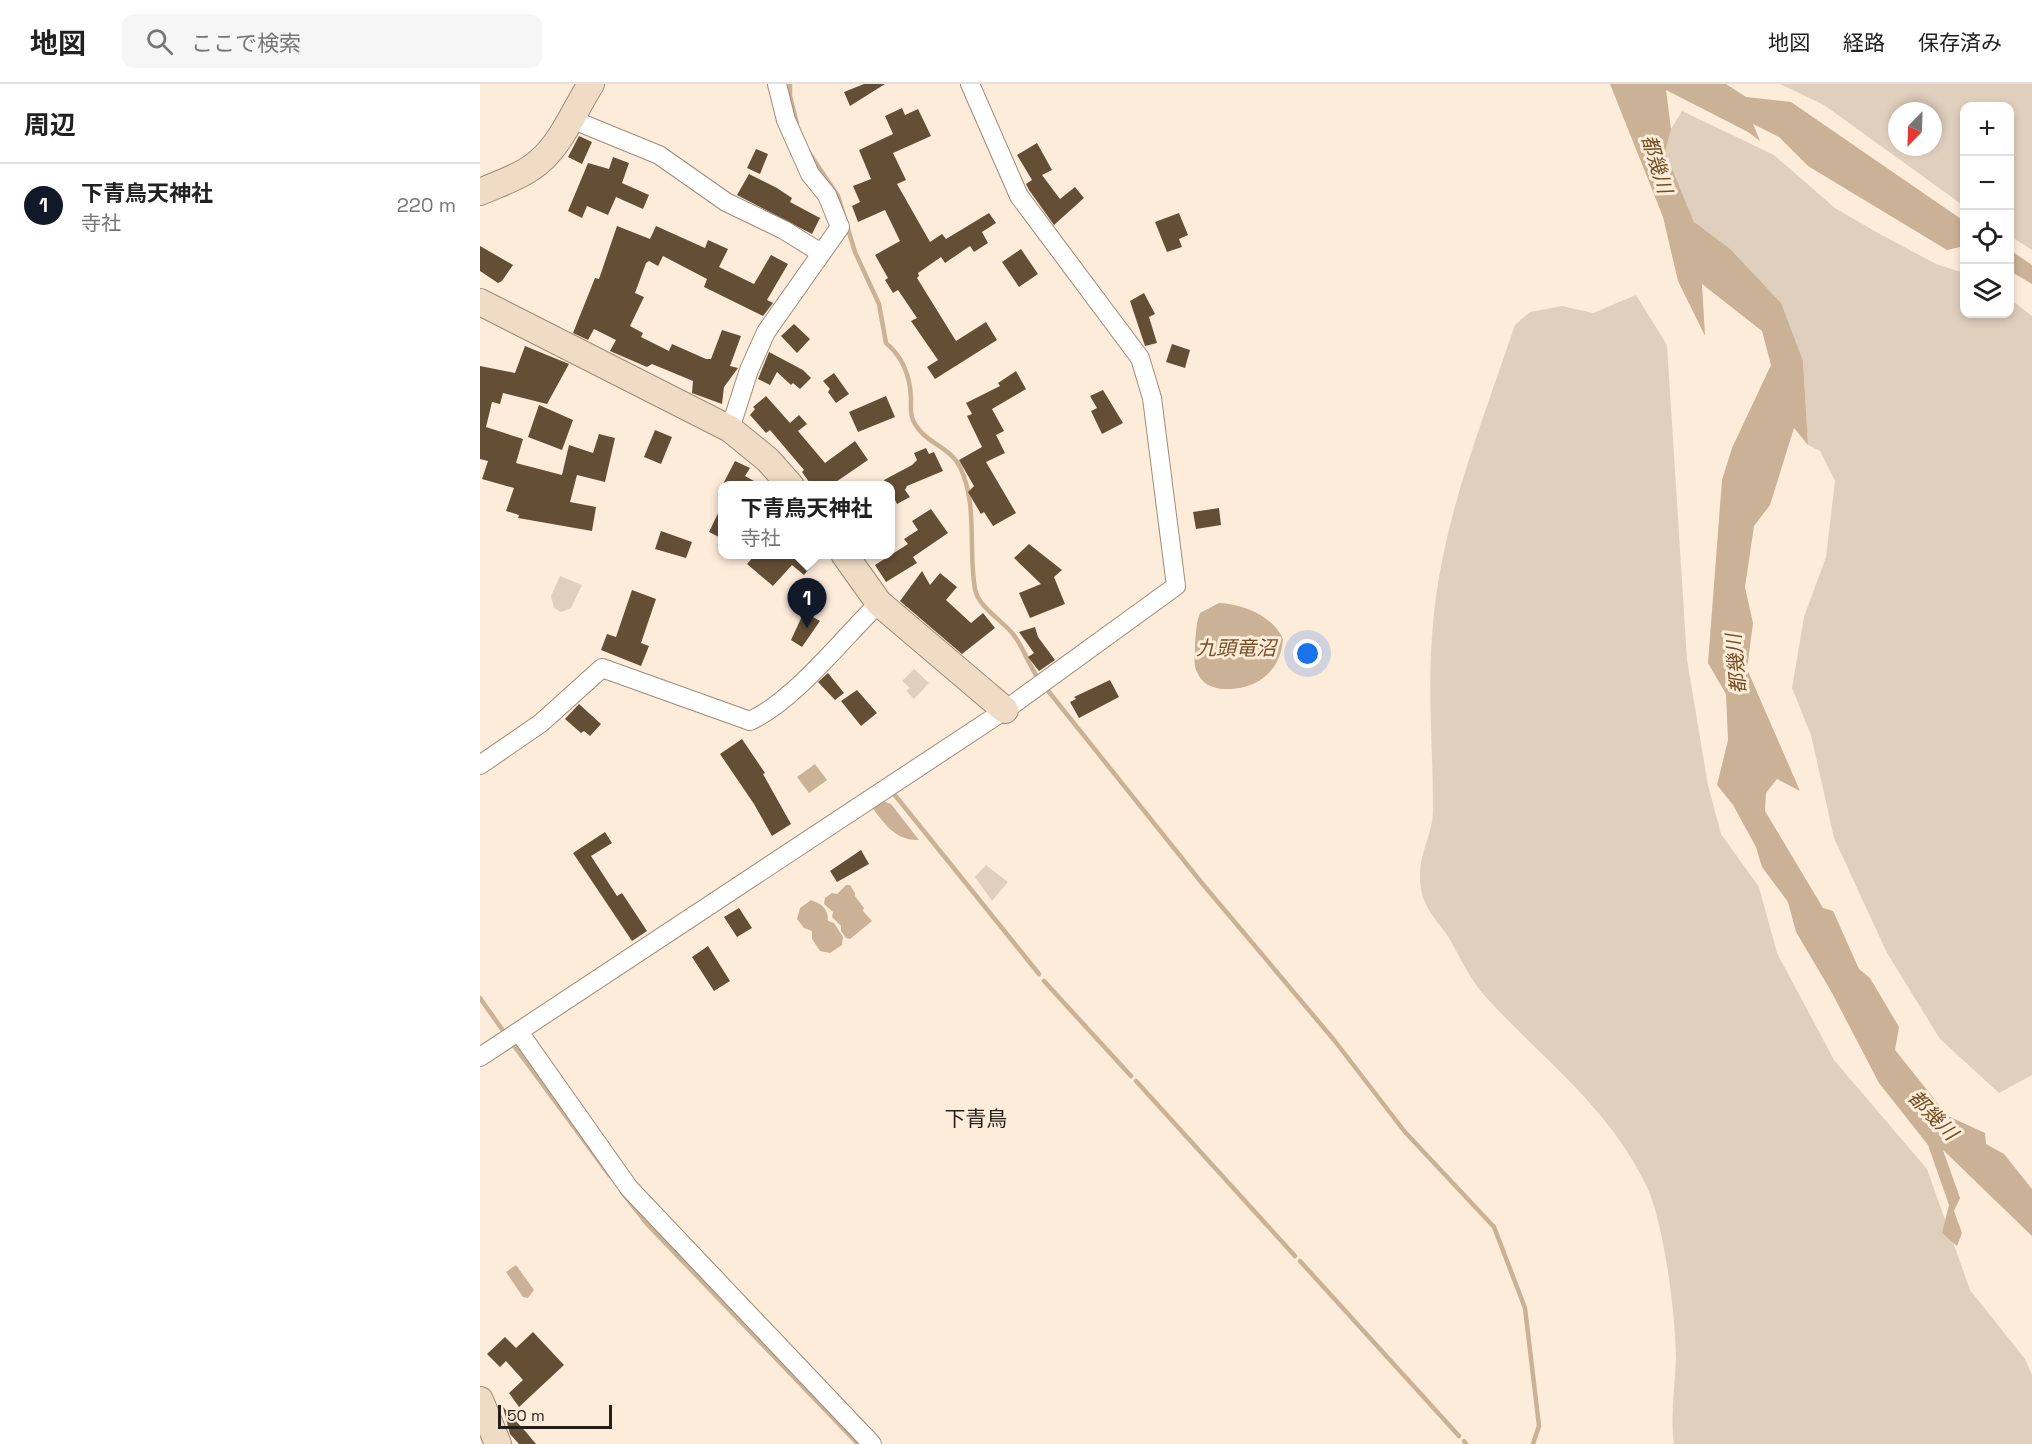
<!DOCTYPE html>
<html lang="ja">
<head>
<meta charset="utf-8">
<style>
	body { margin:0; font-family:"Space Grotesk","Noto Sans JP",sans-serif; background:#f6f6f6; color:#222 }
	.controls { position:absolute; right:18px; top:18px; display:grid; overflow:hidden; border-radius:12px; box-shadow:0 3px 9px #0003 }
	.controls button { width:54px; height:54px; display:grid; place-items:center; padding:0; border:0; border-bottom:2px solid #e0e0e0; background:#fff; color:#222; font:30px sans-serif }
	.compass { position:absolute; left:1408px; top:18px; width:54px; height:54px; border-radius:50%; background:#fff; box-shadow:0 3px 9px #0003; rotate:203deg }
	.scale { position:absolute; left:18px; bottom:15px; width:114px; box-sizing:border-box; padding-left:6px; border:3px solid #261f17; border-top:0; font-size:16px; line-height:21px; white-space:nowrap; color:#261f17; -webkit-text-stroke:4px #feecdb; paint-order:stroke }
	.you { position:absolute; left:828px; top:570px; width:21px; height:21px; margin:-15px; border:4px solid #fff; border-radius:50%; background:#1a73e8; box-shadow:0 0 0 9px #1a73e833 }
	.badge { display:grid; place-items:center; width:39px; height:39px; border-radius:50%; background:#111827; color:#fff; font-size:20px; font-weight:700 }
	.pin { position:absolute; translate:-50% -50px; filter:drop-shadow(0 2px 3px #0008) }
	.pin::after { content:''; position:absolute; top:32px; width:21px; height:18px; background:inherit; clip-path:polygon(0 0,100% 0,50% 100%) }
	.popup { position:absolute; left:238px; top:397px; width:177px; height:78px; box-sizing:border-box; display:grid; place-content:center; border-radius:12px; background:#fff; filter:drop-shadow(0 2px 4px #0005); font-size:20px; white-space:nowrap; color:#767676 }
	.popup b { font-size:22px; color:#222 }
	.popup::after { content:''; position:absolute; left:50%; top:100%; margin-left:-12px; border:12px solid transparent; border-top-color:#fff }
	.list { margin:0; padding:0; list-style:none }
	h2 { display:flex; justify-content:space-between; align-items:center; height:78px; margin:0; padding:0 24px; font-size:26px }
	h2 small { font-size:20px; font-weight:400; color:#767676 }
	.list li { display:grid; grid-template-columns:39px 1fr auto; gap:18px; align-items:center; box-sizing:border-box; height:84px; padding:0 24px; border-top:2px solid #e0e0e0 }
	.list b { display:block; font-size:22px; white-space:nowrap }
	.list p { margin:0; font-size:20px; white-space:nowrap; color:#767676 }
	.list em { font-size:20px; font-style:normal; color:#767676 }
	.icon { flex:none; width:33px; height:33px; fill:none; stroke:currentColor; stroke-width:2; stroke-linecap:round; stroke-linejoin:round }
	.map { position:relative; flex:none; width:1552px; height:1360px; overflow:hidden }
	header { display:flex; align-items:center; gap:36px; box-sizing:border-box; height:84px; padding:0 30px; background:#fff; border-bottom:2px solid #e0e0e0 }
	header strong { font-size:28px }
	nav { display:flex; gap:33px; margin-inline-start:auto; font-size:21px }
	.search { width:420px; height:54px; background:#f6f6f6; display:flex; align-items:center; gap:15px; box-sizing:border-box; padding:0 21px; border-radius:12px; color:#767676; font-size:22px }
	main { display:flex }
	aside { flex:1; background:#fff }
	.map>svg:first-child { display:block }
</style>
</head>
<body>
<header>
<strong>地図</strong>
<div class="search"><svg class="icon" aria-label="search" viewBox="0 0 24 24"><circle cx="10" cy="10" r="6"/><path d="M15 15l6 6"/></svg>ここで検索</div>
<nav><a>地図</a><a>経路</a><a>保存済み</a></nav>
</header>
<main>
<aside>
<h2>周辺<small></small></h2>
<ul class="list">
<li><span class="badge">1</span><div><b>下青鳥天神社</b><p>寺社</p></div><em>220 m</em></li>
</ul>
</aside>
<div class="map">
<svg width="1552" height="1360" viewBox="0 0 1552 1360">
	<rect width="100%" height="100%" fill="#feecdb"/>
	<path fill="#e0cfbd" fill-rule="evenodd" d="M1300 0H1552V166L1530 152V22H1484V122L1344 21ZM1417 27H1453V63H1417Z
		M1202 27 1294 71 1355 124 1398 149 1456 180 1484 189V230H1530V215L1552 232V991L1519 1009 1460 955 1407 869 1354 754 1331 651 1312 604 1324 533 1346 473 1355 397 1340 367 1328 361 1323 277 1214 138 1184 67 1191 45Z
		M1156 211 1187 261 1207 576 1228 701 1241 750 1279 803 1297 869 1354 976 1447 1085 1490 1206 1545 1275 1552 1291V1360H1194C1190 1332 1195 1303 1196 1275 1196 1234 1184 1137 1166 1101 1128 1022 1061 974 1004 911 990 895 980 873 969 854 961 842 947 827 943 813 932 774 954 755 953 724 953 663 947 601 953 540 962 436 1002 339 1035 241L1050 228 1082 222 1113 229Z
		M80 492 102 501 91 524 81 528 74 524 71 512Z
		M434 585 449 599 434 615 426 607 430 604 422 597Z
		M506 781 528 798 512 817 495 793Z"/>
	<path fill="#cbb196" d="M1130 0H1246L1266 13 1311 18 1484 137V162L1467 166 1328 82 1299 53 1273 40 1280 57 1268 48 1186 6 1191 45 1185 68 1214 138 1249 164 1301 219 1323 277 1328 361 1314 344 1290 421 1274 442 1265 503 1273 539 1267 585 1320 707 1297 695 1286 709 1285 727 1343 824 1353 827 1379 885 1390 894 1419 943 1415 966 1468 1032 1505 1049 1506 1060 1524 1070 1552 1105V1152L1463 1066 1480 1114 1474 1127 1482 1149 1477 1162 1462 1149 1469 1121 1448 1061 1399 999 1351 907 1316 848 1308 818 1282 783 1276 763 1253 721 1237 701 1248 656 1246 610 1228 579 1242 396 1252 364 1291 281 1282 247 1222 200 1225 252 1198 197 1183 133Z
		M1530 166 1552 181V200L1530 187Z
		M739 519C763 520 793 532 803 555 801 588 775 607 743 605 732 604 722 600 717 588 713 581 715 569 715 561 716 549 716 539 720 529Z
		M335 680 347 696 329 709 317 693Z
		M400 716 411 720 439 756C415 757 404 739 391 722Z
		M366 801H370L375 809V812L384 824 383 827 392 837 370 855 366 854 361 847V842L352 833 353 828 344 820 345 814 352 809 357 810Z
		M331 816C342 820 348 824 348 837L354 839 363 853 362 861 350 869 340 867 332 855V847L324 844 317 835 320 824Z
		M36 1181 54 1206 48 1214 43 1213 26 1188Z"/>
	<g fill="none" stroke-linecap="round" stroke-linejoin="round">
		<path stroke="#cbb196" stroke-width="4.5" d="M310 0V12L317 40
			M328 67 358 112 375 168 399 220 406 259C423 273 430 292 431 314 431 321 430 330 433 336 443 359 470 362 480 383 498 420 488 466 495 505 498 523 522 536 533 550 544 564 549 582 560 597
			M565 603 721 798 854 956 925 1048 1014 1143 1045 1224 1059 1342 1053 1360
			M414 710 559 890
			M564 897 651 992
			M0 914 24 948
			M35 963 130 1092
			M656 997 815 1172
			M142 1108 168 1141 378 1360
			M820 1177 979 1352
			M984 1357 986 1360"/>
	</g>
	<path fill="#654e36" d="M384 0H405L370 22 364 8Z
		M422 24 425 31 438 25 451 52 413 69 426 96 417 100 450 158 462 150 466 155 509 129 516 139 502 148 508 159 494 168 490 162 465 179 461 173 438 189 439 192 437 194 476 257 506 238 517 256 455 295 447 283 458 276 431 237 437 234 418 206 413 209 405 196 408 194 395 171 420 157 405 126 378 138 372 122 380 118 373 102 391 95 379 66 413 50 405 32Z
		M99 52 112 58 102 80 88 73Z
		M557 59 572 86 562 91 580 115 595 103 604 114 574 141 549 106 546 100 552 96 537 71Z
		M276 65 288 70 280 90 267 84Z
		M133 73 149 79 142 99 169 111 163 125 136 113 128 131 107 122 102 134 88 127 108 79 129 85Z
		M269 90 297 104 312 114 310 118 340 134 332 150 257 111Z
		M699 129 708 151 699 155 702 163 687 168 675 138Z
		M137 142 170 155 176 142 225 164 228 156 248 165 239 183 274 200 291 171 308 180 287 216 293 219 283 232 224 203 227 195 183 172 178 182 169 177 166 179 155 209 164 213 150 242 163 249 161 253 189 267 192 260 226 275H231L242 246 261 252 250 282 258 284 244 303 242 320 212 309 213 297 172 280 167 283 130 267 136 256 114 245 108 256 93 249 115 194 119 195Z
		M0 162 33 181 22 197 18 199 0 187Z
		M541 165 558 190 539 203 522 178Z
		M664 209 675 230 669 233 677 259 665 262 650 217Z
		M314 240 330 255 317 269 301 252Z
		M692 260 710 266 705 284 686 278Z
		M45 262 89 280 67 320 23 309 20 320 12 318 6 343 43 355 36 379 82 391 89 361 113 369 119 350 135 354 125 398 97 391 90 418 116 423 112 447 38 434 39 431 26 427 34 404 2 395 8 377 0 375V282L35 289Z
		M289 268 323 286 331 294 320 305 313 299 311 301 297 288 290 301 278 295Z
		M536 287 546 305 512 325 524 347 516 351 525 369 506 378 536 429 513 442 504 428 501 430 488 408 494 402 479 376 502 363 487 332 492 330 486 319 520 302 518 299Z
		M354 289 369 310 356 319 348 308 350 305 343 297Z
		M623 306 643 339 622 350 611 327 617 324 610 312Z
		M286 312 310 339 319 331 327 340 318 347 345 379 375 357 388 376 350 402H332L322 388 324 386 290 346 286 349 270 331 275 325 273 323Z
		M406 312 415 333 378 348 369 328Z
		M59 321 93 336 82 366 48 353Z
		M175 346 192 353 181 380 164 373Z
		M446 364 449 370 454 368 463 387 427 402 425 406 430 413 417 420 411 408V402H407L404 396 432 381 437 376 434 369Z
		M255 377 270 384 265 392 283 402H242Z
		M243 419V455L229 448Z
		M739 424 741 441 716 445 713 428Z
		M451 425 468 449 433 473 437 479 406 498 395 481 428 460 424 455 438 446 432 437Z
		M181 447 212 458 206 474 175 465Z
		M549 460 582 486 574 493 585 520 550 534 539 509 561 500 534 474Z
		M275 471H341L324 491 312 481 293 502 267 480Z
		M442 487 450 501 460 489 477 503 466 516 491 539 503 529 515 544 482 570 420 517Z
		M152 506 176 515 161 559 169 562 161 582 121 566 127 550 136 553Z
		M324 528 340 537 322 563 311 556Z
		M555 543 558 553 575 576 559 587 548 573 554 569 539 548Z
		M348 589 364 609 355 616 338 598Z
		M630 596 639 613 599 634 590 618 596 615 594 613Z
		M377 606 397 629 381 642 361 617Z
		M99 620 121 640 110 652 104 647 101 649 85 635Z
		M262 655 285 689 283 690 311 740 292 752 274 720 240 670Z
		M125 748 132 759 111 772 137 812 142 809 167 847 152 857 93 769Z
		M381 766 389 780 357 798 350 787Z
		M259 824 272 844 257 853 244 833Z
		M228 862 250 897 234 907 212 873Z
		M53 1248 84 1281 39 1323 29 1309 43 1296 26 1277 20 1283 7 1270 25 1253 36 1264Z
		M23 1323 46 1348 56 1360H39L30 1350Z"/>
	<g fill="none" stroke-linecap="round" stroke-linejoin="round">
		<defs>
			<path id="street" d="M91 35 179 71 246 118 304 146 341 169
				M250 345 269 286 286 248 360 143 347 111 330 90 306 36 297 0
				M0 681 61 639 122 584 270 637C315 616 362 555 399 519
				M39 948 149 1104 392 1360
				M0 973 525 626 696 502 672 314 660 274 539 112 490 0"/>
			<path id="secondary" d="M0 108C18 100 35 95 51 84 80 65 93 28 111 0
				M0 218 250 345 288 376 311 402
				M364 470 399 519 525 626
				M0 1316 18 1360"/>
		</defs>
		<use href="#street" stroke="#9e8b77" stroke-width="20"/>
		<use href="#secondary" stroke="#9e8b77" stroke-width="28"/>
		<use href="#street" stroke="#fff" stroke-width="18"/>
		<use href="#secondary" stroke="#f0dcc4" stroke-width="26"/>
	</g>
	<g text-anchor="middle" stroke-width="6" stroke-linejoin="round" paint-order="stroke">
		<g font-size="20" font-style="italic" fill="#744f23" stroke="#feecdb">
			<text transform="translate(1177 80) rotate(73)" y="7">都幾川</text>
			<text x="756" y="571">九頭竜沼</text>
			<text transform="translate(1256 580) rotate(-95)" y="7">都幾川</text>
			<text transform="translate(1453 1031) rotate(46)" y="7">都幾川</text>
		</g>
		<g font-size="21" fill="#261f17" stroke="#feecdb">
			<text x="496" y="1042">下青鳥</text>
		</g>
	</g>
</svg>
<div class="controls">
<button>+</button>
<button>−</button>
<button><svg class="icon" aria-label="locate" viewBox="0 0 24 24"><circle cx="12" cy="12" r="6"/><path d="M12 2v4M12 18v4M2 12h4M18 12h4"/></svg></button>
<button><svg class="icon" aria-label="layers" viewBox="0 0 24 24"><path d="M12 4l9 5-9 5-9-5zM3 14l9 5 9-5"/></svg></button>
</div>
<svg class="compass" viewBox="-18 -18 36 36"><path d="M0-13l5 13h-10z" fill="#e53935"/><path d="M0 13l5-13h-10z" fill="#767676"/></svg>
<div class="scale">50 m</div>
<div class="you"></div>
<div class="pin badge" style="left:327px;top:544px">1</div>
<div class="popup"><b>下青鳥天神社</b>寺社</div>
</div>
</main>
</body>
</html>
